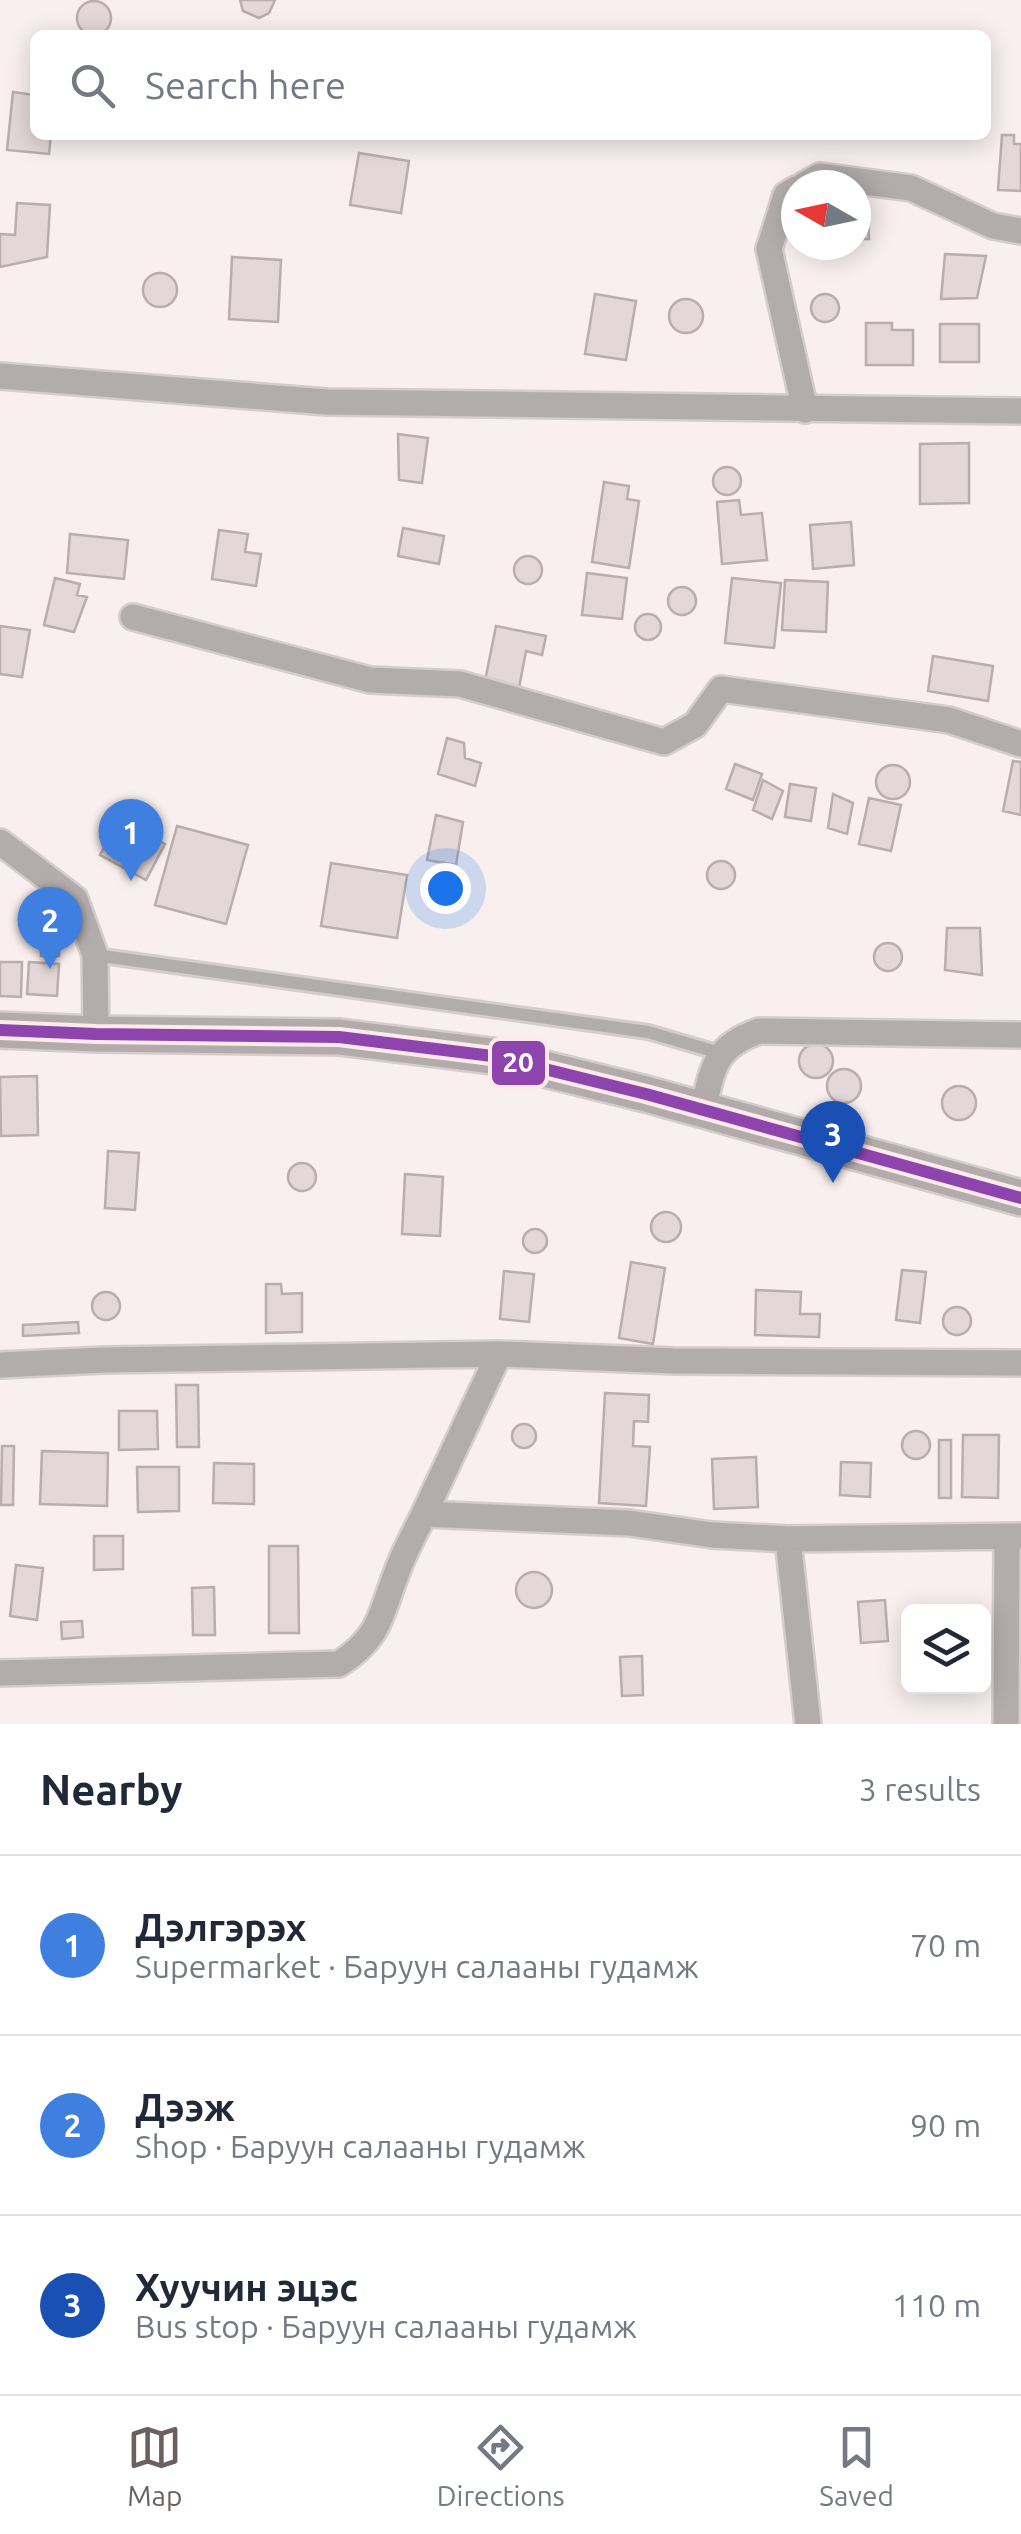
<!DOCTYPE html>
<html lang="en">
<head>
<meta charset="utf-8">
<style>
	body { margin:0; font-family:Ubuntu,sans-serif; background:#f6f6f7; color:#1f2937 }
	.controls { position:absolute; right:30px; bottom:30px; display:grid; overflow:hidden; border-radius:15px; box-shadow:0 5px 25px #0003 }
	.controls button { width:90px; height:90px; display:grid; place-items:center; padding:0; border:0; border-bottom:2px solid #e0e1e3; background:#fff; color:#1f2937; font:50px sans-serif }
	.compass { position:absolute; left:781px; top:170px; width:90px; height:90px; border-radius:50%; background:#fff; box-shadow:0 5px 25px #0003; rotate:279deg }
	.you { position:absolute; left:445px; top:888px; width:35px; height:35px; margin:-25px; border:8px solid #fff; border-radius:50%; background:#1a73e8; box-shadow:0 0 0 15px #1a73e833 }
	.badge { display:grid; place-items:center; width:65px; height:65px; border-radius:50%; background:#6c5f5f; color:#fff; font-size:32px; font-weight:700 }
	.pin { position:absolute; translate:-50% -82px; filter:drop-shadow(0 2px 5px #0008) }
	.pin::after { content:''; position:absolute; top:52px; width:35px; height:30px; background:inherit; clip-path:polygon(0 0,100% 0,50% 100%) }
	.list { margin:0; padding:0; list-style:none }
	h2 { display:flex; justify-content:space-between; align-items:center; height:130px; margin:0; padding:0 40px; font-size:42px }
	h2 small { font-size:32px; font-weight:400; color:#747a83 }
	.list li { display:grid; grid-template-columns:65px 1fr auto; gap:30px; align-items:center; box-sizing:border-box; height:180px; padding:0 40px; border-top:2px solid #e0e1e3 }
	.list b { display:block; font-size:38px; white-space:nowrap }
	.list p { margin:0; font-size:32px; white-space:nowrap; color:#747a83 }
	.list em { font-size:32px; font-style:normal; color:#747a83 }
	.icon { flex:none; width:55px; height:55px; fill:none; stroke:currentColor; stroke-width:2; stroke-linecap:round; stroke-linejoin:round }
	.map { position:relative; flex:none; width:1021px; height:1724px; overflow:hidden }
	.search { position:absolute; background:#fff; box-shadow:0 5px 25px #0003; left:30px; right:30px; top:30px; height:110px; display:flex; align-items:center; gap:25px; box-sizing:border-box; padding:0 35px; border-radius:15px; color:#747a83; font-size:38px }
	.sheet { height:670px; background:#fff }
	nav { display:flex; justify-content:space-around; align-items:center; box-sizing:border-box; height:140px; border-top:2px solid #e0e1e3; background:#fff; font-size:28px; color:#747a83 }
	nav a { display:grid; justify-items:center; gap:5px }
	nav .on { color:#6c5f5f }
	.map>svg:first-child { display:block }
</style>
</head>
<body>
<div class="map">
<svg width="1021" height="1724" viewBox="0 0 1021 1724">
	<rect width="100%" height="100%" fill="#f9efef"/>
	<path fill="#e3d7d7" stroke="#b9adad" stroke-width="2.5" d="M240 0H275L269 13 259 18 243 11Z
		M77 18a17 17 0 1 1 34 0a17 17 0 1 1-34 0Z
		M13 92 35 95V135H51L49 154 7 150Z
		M1002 135H1014V144H1021V191L998 190Z
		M359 153 409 161 401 213 350 205Z
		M866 183 869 239H856V185Z
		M17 203 50 205 47 257 0 267V234L15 235Z
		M945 254 986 256 977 298 941 299Z
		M232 257 281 260 278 322 229 319Z
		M143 290a17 17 0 1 1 34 0a17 17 0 1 1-34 0Z
		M595 294 636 301 626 360 585 354Z
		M811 308a14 14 0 1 1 28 0a14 14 0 1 1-28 0Z
		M669 316a17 17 0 1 1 34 0a17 17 0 1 1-34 0Z
		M866 323H892V330H913V365H866Z
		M940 324H979V362H940Z
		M398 434 428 438 422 483 399 480Z
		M969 443V503L920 504V444Z
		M713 481a14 14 0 1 1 28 0a14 14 0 1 1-28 0Z
		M604 482 629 486 627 499 639 501 629 568 592 562Z
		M739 500 741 515 762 513 767 560 722 564 717 502Z
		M851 522 854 565 813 569 810 525Z
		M403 528 444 536 439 564 398 556Z
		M219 530 248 534 245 552 261 554 256 586 212 579Z
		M70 534 128 540 124 579 67 573Z
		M514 570a14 14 0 1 1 28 0a14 14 0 1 1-28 0Z
		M587 573 627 578 622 619 582 615Z
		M55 578 80 584 77 595 87 597 74 632 44 625Z
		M732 578 781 583 774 648 725 643Z
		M785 580 828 582 826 632 782 630Z
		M668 601a14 14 0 1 1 28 0a14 14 0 1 1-28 0Z
		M635 627a13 13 0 1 1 26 0a13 13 0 1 1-26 0Z
		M0 626 30 630 22 677 0 674Z
		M496 626 546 636 542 655 526 651 519 688 485 681Z
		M933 656 993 666 988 701 928 691Z
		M447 738 464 743 465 758 481 763 475 786 438 774Z
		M1013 761 1021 762V815L1003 811Z
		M735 764 762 774 753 800 726 789Z
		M876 782a17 17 0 1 1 34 0a17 17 0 1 1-34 0Z
		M763 780 783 791 772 819 753 810Z
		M790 784 816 788 811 821 785 817Z
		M833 794 853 803 847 834 828 828Z
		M869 798 901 805 891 851 859 844Z
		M436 815 463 822 456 865 427 860Z
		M119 819 165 844 146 880 100 855Z
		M177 826 248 845 226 924 155 905Z
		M707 875a14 14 0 1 1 28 0a14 14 0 1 1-28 0Z
		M331 863 407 875 397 938 321 926Z
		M42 915H60L59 956H41Z
		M947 928H980L982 975 945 970Z
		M874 957a14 14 0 1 1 28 0a14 14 0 1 1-28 0Z
		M0 962H22L21 997 0 996Z
		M29 962 59 964 57 996 27 994Z
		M799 1061a17 17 0 1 1 34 0a17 17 0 1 1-34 0Z
		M827 1086a17 17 0 1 1 34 0a17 17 0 1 1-34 0Z
		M37 1076 38 1135 1 1136 0 1077Z
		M942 1103a17 17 0 1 1 34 0a17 17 0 1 1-34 0Z
		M108 1151 139 1153 135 1210 105 1208Z
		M288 1177a14 14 0 1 1 28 0a14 14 0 1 1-28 0Z
		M405 1174 443 1177 440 1236 402 1234Z
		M651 1227a15 15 0 1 1 30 0a15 15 0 1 1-30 0Z
		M523 1241a12 12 0 1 1 24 0a12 12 0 1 1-24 0Z
		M631 1262 665 1268 653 1344 619 1338Z
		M902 1270 926 1272 920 1323 896 1320Z
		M504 1271 534 1274 529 1322 500 1319Z
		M266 1284H281L282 1294 302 1293V1332L266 1333Z
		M756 1290 801 1292 800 1314H820L819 1337 755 1335Z
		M92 1306a14 14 0 1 1 28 0a14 14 0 1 1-28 0Z
		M943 1321a14 14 0 1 1 28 0a14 14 0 1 1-28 0Z
		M78 1322 79 1333 23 1336V1325Z
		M176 1385H198L199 1447H177Z
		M605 1393 649 1395 648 1422 634 1421 633 1446 650 1447 646 1506 599 1503Z
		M119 1411H157L158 1449 119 1450Z
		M512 1436a12 12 0 1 1 24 0a12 12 0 1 1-24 0Z
		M902 1445a14 14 0 1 1 28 0a14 14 0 1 1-28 0Z
		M963 1435H999L998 1498 962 1497Z
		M939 1440H951V1498H939Z
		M2 1446H14L13 1505H1Z
		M42 1451 108 1453 107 1506 40 1504Z
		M756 1457 758 1507 714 1509 712 1459Z
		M841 1462 871 1463 870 1497 840 1495Z
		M214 1463 254 1464V1504L213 1503Z
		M137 1467H179V1511L138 1512Z
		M94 1536H123V1569L94 1570Z
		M269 1546H298L299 1633H269Z
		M16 1565 43 1568 37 1620 10 1616Z
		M516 1590a18 18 0 1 1 36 0a18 18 0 1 1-36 0Z
		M214 1587 215 1635H193L192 1588Z
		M885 1600 888 1641 861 1643 858 1602Z
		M82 1621 83 1637 62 1639 61 1622Z
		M642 1656 643 1695 622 1696 620 1657Z"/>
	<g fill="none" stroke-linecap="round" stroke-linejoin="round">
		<defs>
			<path id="service" d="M95 955 648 1032 720 1053"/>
			<path id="minor" d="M804 185 820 176 911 188 993 226 1021 231
				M796 189 786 195 769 249 805 410
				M0 376 327 402 1021 411
				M133 617 370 680 460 684 664 742 695 725 721 689 949 720 1021 744
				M0 842 75 899 95 955 96 1034
				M703 1110C713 1067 714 1047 759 1031L1021 1035
				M499 1354 424 1514 629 1523 712 1535 788 1539 1021 1536
				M0 1365 104 1360 499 1354 675 1361 1021 1363
				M788 1539 808 1724
				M0 1673 339 1664C381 1637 380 1615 397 1572 404 1552 415 1533 424 1514
				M1006 1724 1007 1537"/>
			<path id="secondary" d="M0 1030 96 1034 339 1037 492 1056 646 1094 1021 1198"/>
		</defs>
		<use href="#service" stroke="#d5cccc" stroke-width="18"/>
		<use href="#minor" stroke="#d5cccc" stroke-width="30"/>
		<use href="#secondary" stroke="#d5cccc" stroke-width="40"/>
		<use href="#service" stroke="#b3acac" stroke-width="12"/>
		<use href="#minor" stroke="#b3acac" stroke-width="25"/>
		<use href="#secondary" stroke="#b3abab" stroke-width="35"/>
		<defs>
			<path id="bus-1" d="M0 1030 96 1034 339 1037 492 1056 646 1094 1021 1198"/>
		</defs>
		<use href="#bus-1" stroke="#fdebeb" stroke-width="20"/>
		<use href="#bus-1" stroke="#8e44ad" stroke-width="12"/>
	</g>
	<rect stroke="#fdebeb" stroke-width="4" x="490" y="1039" width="57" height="48" rx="10" fill="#8e44ad"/>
	<g font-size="28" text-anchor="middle" font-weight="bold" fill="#fff">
		<text x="518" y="1072">20</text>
	</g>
</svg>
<div class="controls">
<button><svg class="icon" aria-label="layers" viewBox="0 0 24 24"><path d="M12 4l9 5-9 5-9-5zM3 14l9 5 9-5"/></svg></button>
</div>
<svg class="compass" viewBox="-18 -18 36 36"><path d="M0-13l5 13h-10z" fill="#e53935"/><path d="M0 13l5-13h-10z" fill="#747a83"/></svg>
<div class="you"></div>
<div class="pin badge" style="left:131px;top:881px;background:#3f7fe0">1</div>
<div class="pin badge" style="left:50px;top:969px;background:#3f7fe0">2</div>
<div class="pin badge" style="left:833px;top:1183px;background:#1a4fb4">3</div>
<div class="search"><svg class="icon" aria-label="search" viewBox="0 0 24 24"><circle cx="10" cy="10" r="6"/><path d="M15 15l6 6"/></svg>Search here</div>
</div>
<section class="sheet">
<h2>Nearby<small>3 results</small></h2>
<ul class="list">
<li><span class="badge" style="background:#3f7fe0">1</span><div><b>Дэлгэрэх</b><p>Supermarket · Баруун салааны гудамж</p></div><em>70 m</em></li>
<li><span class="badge" style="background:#3f7fe0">2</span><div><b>Дээж</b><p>Shop · Баруун салааны гудамж</p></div><em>90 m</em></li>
<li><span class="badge" style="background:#1a4fb4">3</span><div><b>Хуучин эцэс</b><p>Bus stop · Баруун салааны гудамж</p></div><em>110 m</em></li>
</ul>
</section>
<nav>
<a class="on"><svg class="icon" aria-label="map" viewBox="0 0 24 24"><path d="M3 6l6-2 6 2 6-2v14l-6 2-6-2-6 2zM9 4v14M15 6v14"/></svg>Map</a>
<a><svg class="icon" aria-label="directions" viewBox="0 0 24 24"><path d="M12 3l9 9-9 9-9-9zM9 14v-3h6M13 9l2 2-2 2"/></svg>Directions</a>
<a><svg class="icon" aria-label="saved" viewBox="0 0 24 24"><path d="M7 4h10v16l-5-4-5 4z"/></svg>Saved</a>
</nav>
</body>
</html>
